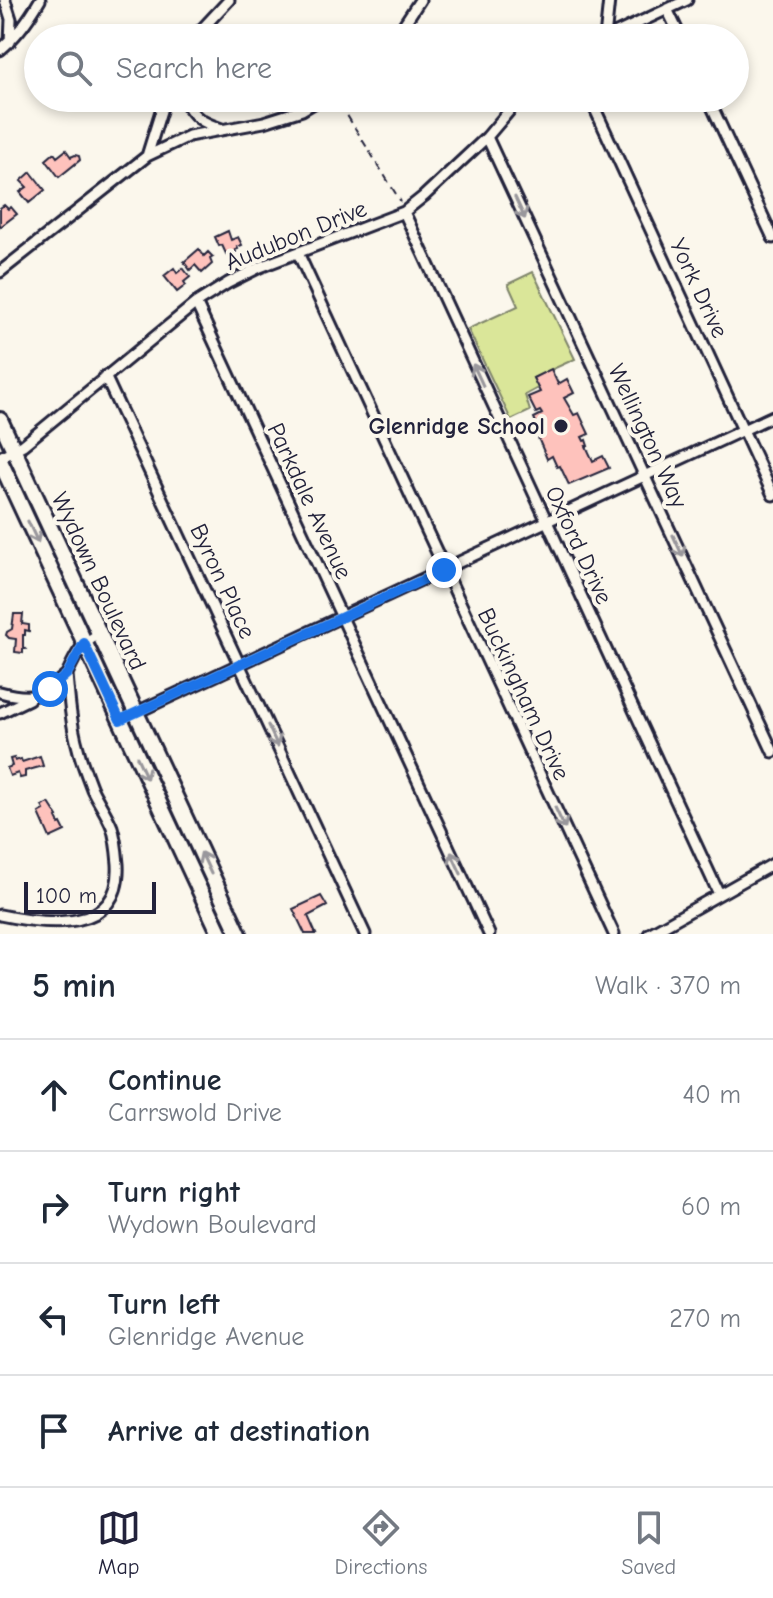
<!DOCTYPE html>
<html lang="en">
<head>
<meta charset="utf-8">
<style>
	body { margin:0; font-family:"Comic Neue",sans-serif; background:#f6f6f7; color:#1f2937 }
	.scale { position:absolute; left:24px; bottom:20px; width:132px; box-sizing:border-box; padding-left:8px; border:4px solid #22223b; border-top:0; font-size:22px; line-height:28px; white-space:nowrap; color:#22223b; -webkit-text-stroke:6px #fbf7ec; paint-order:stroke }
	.stop { position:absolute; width:24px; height:24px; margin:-18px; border:6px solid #1a73e8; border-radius:50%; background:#fff }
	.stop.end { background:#1a73e8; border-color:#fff; box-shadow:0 2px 8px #0008 }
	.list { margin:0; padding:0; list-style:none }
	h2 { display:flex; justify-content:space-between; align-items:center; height:104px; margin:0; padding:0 32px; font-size:34px }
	h2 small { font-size:26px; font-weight:400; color:#747a83 }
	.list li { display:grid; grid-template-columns:52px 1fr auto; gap:24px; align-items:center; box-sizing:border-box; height:112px; padding:0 32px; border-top:2px solid #e0e1e3 }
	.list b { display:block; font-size:30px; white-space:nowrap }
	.list p { margin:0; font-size:26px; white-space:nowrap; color:#747a83 }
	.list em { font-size:26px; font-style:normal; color:#747a83 }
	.icon { flex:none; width:44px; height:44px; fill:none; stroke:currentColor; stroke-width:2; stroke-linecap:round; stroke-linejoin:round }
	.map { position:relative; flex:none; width:773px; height:934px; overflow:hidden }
	.search { position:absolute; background:#fff; box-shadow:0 4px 12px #0003; left:24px; right:24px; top:24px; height:88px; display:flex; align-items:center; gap:20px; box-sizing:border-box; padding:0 28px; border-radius:44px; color:#747a83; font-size:30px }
	.sheet { height:552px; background:#fff }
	nav { display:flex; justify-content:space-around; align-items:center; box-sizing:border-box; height:112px; border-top:2px solid #e0e1e3; background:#fff; font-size:22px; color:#747a83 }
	nav a { display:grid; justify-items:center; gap:4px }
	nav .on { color:#22223b }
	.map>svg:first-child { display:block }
</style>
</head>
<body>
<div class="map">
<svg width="773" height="934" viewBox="0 0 773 934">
	<rect width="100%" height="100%" fill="#fbf7ec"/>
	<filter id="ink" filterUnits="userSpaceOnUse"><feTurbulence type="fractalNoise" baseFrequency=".0125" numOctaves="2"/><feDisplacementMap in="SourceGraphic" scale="16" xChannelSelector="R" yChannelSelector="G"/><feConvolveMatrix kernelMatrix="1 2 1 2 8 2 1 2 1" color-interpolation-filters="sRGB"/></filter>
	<g filter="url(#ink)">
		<path fill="#dae699" stroke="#7e846a" stroke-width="2" d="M533 272 575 359 533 378 538 388 525 395 530 411 511 420 468 329 518 306 508 284Z"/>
		<path fill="#fec2bc" stroke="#22223b" stroke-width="2" d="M66 150 71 157 75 155 79 156 80 160 59 177 46 160 54 153 57 157Z
			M31 172 45 190 29 203 20 192 27 187 21 181Z
			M4 205 8 209 11 207 17 214 0 227V208Z
			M228 231 231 240 238 237 242 245 237 247 238 249 235 250 236 252 227 256 222 245 219 246 215 237Z
			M199 249 204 256 208 252 213 257 210 259 212 264 202 273 195 265 190 270 184 262Z
			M174 268 177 273 183 268 190 277 184 282 186 285 177 292 164 276Z
			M551 369 558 384 567 379 574 393 564 398 574 415 579 413 589 434 582 437 584 441 586 440 588 446H586L593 461 603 456 609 468 569 485 560 466 557 467 552 456 547 459 538 438 542 436 534 418 542 414 540 411 536 413 528 397 540 392 533 378Z
			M14 614H23L22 624 29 625V631L25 630V635H23V647L25 649H23V653L15 652 16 639 9 638 6 635 7 632 12 629Z
			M40 756 43 766 25 771V777L20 778 18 773 10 776 7 768 12 766 10 759 14 758 15 761 21 759 22 762Z
			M49 803 58 817 56 818 59 824 61 823 65 831 50 838 39 813 44 810 42 806Z
			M321 896 327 906 308 916 316 934H305L293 909Z"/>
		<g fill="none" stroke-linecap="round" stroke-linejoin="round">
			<defs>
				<path id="street" d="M5 0 11 19 10 42
					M667 9 681 38
					M196 38 201 30 229 0
					M395 38 420 0
					M605 38 609 0
					M606 38 687 0
					M0 50C17 36 29 19 40 0
					M183 98C194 118 201 122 222 129
					M590 98 773 495
					M708 98 773 238
					M487 137 773 752
					M147 156 165 98
					M404 212 719 894
					M298 253 614 934
					M0 272 147 156 189 136 264 122 302 110 322 98
					M196 303 489 934
					M105 376 365 934
					M0 457 23 445 196 303 228 283 260 267 404 212 424 196 487 137 520 98
					M67 674C76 655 80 644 99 634
					M0 692C33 701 41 697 67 674 69 699 71 724 78 748 81 761 87 776 92 789 98 802 107 814 112 827 116 839 117 852 118 864 122 934 47 925 0 915
					M0 713 29 699
					M120 720 773 416
					M649 934 773 864"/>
				<path id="secondary" d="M0 420 239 934
					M0 461 220 934"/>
			</defs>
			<use href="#street" stroke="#22223b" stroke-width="15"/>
			<use href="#secondary" stroke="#22223b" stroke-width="20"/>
			<path stroke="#22223b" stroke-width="2" stroke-dasharray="8 6" stroke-linecap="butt" d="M340 104 401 202"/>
			<use href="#street" stroke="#fbf7ec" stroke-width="9"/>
			<use href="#secondary" stroke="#fbf7ec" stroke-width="14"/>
		</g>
		<defs><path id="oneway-shaft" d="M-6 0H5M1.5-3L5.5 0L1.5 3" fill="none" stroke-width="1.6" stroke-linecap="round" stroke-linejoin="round" transform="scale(2)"/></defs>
		<g stroke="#99979c">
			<use href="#oneway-shaft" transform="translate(520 208) rotate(65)"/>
			<use href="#oneway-shaft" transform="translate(478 375) rotate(-115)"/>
			<use href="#oneway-shaft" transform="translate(33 532) rotate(65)"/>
			<use href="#oneway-shaft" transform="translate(678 546) rotate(65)"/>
			<use href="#oneway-shaft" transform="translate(273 736) rotate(65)"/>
			<use href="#oneway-shaft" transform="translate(142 768) rotate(65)"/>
			<use href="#oneway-shaft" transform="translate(560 818) rotate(65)"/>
			<use href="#oneway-shaft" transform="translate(206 863) rotate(-115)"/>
			<use href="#oneway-shaft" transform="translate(456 863) rotate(-115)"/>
		</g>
	</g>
	<g fill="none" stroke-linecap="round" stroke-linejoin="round" filter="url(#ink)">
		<path stroke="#1a73e8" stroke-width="10" d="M50 689 67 674 84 643 120 720 444 570"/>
	</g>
	<circle fill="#22223b" stroke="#fbf7ec" stroke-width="3" cx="561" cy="426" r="8"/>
	<g text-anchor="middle" stroke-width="8" stroke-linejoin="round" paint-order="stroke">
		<g font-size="24" fill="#22223b" stroke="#fbf7ec">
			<text transform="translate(296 235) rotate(-22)" y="8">Audubon Drive</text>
			<text transform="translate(699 288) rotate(65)" y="8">York Drive</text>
			<text transform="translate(648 436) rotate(65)" y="8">Wellington Way</text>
			<text transform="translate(310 501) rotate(65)" y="8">Parkdale Avenue</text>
			<text transform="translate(579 545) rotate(65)" y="8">Oxford Drive</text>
			<text transform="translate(99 581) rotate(65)" y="8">Wydown Boulevard</text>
			<text transform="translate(223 581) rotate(65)" y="8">Byron Place</text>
			<text transform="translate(524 694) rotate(65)" y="8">Buckingham Drive</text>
		</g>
		<g font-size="24" font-weight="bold" fill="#22223b" stroke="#fbf7ec" text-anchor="end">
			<text x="545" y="434">Glenridge School</text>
		</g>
	</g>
</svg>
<div class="scale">100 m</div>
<div class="stop" style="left:50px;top:689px"></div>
<div class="stop end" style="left:444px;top:570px"></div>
<div class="search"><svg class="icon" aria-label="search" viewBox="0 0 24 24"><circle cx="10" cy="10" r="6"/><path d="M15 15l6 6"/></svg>Search here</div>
</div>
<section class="sheet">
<h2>5 min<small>Walk · 370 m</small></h2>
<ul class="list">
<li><svg class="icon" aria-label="ahead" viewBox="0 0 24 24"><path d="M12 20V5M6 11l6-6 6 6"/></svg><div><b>Continue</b><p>Carrswold Drive</p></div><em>40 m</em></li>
<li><svg class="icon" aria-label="right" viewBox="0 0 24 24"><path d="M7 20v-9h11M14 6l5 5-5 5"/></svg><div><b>Turn right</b><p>Wydown Boulevard</p></div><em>60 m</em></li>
<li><svg class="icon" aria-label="left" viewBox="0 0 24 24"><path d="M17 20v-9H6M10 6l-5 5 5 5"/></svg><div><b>Turn left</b><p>Glenridge Avenue</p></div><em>270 m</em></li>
<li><svg class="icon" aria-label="arrive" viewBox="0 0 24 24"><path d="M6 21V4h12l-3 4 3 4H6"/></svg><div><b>Arrive at destination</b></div></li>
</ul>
</section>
<nav>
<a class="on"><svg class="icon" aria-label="map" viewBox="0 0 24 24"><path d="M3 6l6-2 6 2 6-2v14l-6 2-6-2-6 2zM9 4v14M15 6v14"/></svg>Map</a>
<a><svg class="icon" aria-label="directions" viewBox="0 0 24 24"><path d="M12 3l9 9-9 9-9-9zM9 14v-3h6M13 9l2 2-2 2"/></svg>Directions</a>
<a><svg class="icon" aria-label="saved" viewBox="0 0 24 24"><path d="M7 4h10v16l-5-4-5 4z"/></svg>Saved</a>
</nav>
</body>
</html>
